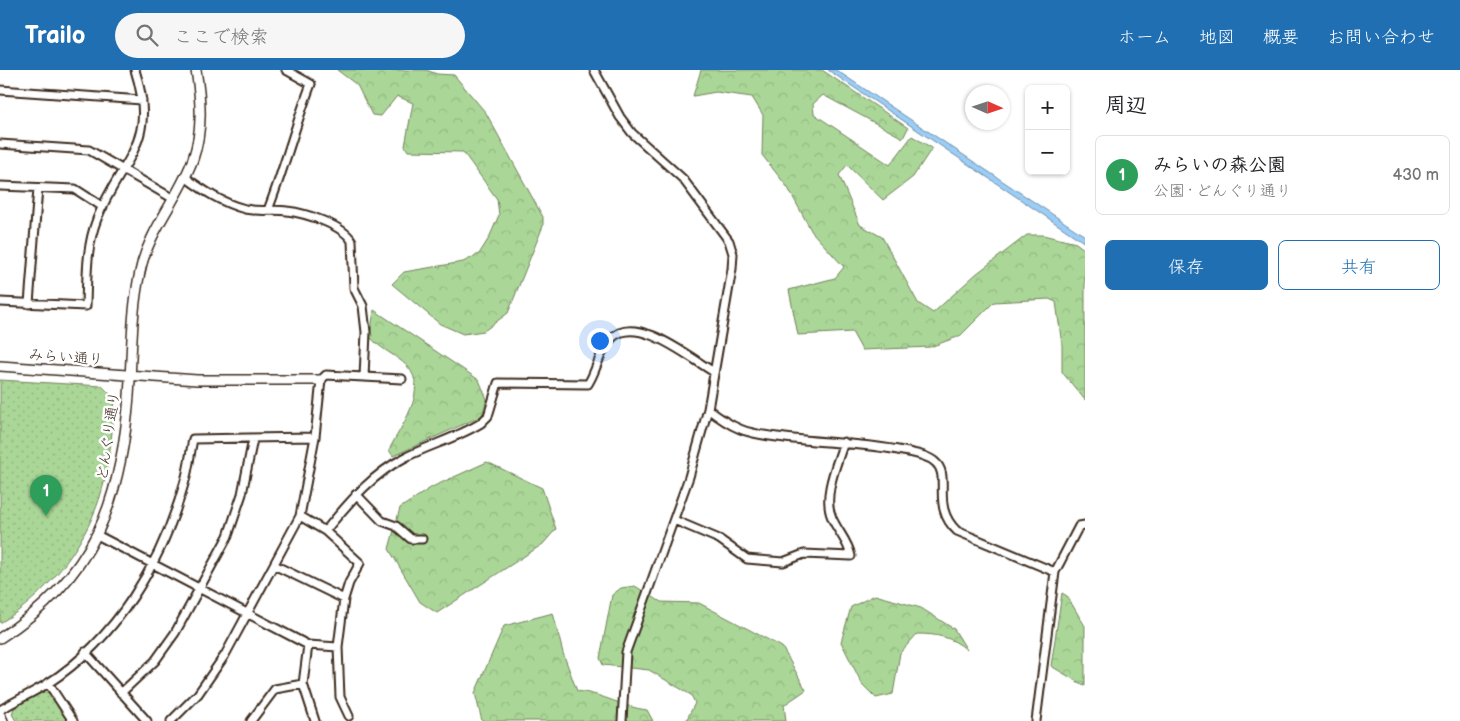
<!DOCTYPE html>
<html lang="ja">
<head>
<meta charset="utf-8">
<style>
	body { margin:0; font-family:"Balsamiq Sans","Klee One",sans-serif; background:#f6f6f6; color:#202124 }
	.controls { position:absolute; right:15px; top:15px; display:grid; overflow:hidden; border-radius:8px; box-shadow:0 1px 4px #0004 }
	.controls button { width:45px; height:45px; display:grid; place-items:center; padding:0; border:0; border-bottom:1px solid #e0e0e0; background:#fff; color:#202124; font:25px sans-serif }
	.compass { position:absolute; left:965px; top:15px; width:45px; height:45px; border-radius:50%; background:#fff; box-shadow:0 1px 4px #0004; rotate:93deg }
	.you { position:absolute; left:599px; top:270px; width:18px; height:18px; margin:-12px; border:4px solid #fff; border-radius:50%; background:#1a73e8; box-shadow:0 0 0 8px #1a73e833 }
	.badge { display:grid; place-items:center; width:32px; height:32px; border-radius:50%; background:#1f6fb2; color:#fff; font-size:16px; font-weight:700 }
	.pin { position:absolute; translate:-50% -41px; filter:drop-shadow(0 1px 2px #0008) }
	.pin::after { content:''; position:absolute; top:26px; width:18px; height:15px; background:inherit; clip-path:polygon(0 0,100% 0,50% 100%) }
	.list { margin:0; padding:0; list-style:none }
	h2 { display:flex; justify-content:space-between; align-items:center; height:65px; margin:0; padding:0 20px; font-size:21px }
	h2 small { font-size:16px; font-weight:400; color:#757577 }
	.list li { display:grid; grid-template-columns:32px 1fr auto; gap:15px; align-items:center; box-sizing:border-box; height:80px; margin:0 10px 10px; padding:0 10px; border:1px solid #e0e0e0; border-radius:8px }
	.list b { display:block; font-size:19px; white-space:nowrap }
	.list p { margin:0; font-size:16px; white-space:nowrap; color:#757577 }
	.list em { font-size:16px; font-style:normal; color:#757577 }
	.actions { display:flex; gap:10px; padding:15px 20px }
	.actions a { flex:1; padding:11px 0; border:1px solid #1f6fb2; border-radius:8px; text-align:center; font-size:18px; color:#1f6fb2 }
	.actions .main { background:#1f6fb2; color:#fff }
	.icon { flex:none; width:28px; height:28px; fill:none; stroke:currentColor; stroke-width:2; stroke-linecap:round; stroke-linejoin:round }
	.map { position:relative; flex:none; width:1085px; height:651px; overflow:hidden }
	header { display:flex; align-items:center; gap:30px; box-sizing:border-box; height:70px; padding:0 25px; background:#1f6fb2; color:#fff }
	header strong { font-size:24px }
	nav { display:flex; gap:28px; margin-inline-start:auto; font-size:18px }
	.search { width:350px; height:45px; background:#f6f6f6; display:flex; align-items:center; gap:12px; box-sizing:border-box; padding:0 18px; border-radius:28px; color:#757577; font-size:19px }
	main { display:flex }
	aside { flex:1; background:#fff }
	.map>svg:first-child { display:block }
</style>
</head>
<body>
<header>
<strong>Trailo</strong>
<div class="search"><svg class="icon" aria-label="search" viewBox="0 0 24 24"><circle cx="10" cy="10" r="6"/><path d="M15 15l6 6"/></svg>ここで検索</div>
<nav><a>ホーム</a><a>地図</a><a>概要</a><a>お問い合わせ</a></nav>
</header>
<main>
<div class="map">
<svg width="1085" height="651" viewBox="0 0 1085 651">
	<defs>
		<pattern id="grass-dots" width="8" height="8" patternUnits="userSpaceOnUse" patternTransform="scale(1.25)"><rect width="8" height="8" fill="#aad797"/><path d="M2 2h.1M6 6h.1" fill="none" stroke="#93b982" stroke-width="1.8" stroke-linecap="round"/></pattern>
		<pattern id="forest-crowns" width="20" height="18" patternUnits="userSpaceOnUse" patternTransform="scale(1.25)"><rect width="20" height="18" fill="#aad797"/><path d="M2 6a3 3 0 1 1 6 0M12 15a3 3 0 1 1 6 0" fill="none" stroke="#93b982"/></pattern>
	</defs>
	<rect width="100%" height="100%" fill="#fff"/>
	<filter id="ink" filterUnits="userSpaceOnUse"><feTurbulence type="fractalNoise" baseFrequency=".02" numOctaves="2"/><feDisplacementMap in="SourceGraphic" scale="10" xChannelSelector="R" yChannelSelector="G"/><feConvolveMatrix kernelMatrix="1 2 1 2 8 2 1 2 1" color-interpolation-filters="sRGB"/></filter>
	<g filter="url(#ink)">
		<path fill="url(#grass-dots)" stroke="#72805a" d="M0 310 102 316 115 329C112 362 110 395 100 427 84 477 46 526 0 553Z
			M42 621 49 623 68 651H16L12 644 14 638Z"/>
		<path fill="url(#forest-crowns)" stroke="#72805a" d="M337 0H426L437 4 454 5 486 43 543 147V156L508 243 484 261 463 264 440 254 392 214 404 202 463 192 479 184 489 168 499 145 497 129 463 82 408 81 405 76 413 33 397 26 381 46 372 45 357 15Z
			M701 0H822L908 58 903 68 823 25 813 34 814 44 890 95 912 66 932 78 913 107 883 130 847 95 839 105 860 155 882 167 918 233 933 243 976 204 1027 165H1043L1076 173 1085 180V330L1062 302V275L1056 232 1049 229 994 232 960 266 930 277 862 280 852 262 798 265 789 220 835 208 844 197 812 162 788 118 762 85 763 45 752 27 716 22 693 26Z
			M374 240 479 310 487 329 482 346 393 386 389 380C400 357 430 320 407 296 396 285 380 279 370 267Z
			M487 392 542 418 556 459 543 474 437 543 420 532 389 479 400 438 432 417Z
			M635 516 661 532 699 533 782 577 806 620 784 635 786 651H686L695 633 691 625 649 600 603 595 600 588 612 525 621 518Z
			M1062 523 1067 526 1085 556V616L1051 596Z
			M875 525 921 538 954 559 967 580C952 567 937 564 917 564L900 583 893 624 876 628 862 614 841 572 851 537Z
			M553 543 563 583 577 621C604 624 622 637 647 640L653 651H482L475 623 504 556Z"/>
		<path fill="#9acef8" stroke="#748ca1" d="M828 0H836L1085 166V173Z"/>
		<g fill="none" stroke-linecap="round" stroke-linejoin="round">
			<defs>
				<path id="minor" d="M594 0 620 47 632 63 683 109 729 171 733 184 732 199 708 339 689 407 626 582 622 651
					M0 20 142 30
					M0 74 89 80 172 128
					M185 107C204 121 222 133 245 139 259 142 274 139 287 141 305 143 343 155 352 171L354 218 363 236 366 262 364 307
					M0 116 75 119 103 137
					M268 140C284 99 295 56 311 14L286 0
					M0 232 86 236C87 207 86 177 97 149 121 88 159 75 135 0
					M29 234 38 118
					M708 339C718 347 728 354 740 359 754 365 770 366 785 368 824 373 864 373 903 381 913 383 927 385 935 392 952 406 930 436 957 461L1055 502
					M356 424 382 451 396 456 411 469H422
					M300 446 325 461 360 493 349 513 344 529 338 577 340 627 349 646
					M674 450 719 469 747 489 783 492 804 484 851 486C848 471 838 462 832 448 822 426 837 394 844 372
					M325 461C348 434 371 405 404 388 429 375 457 368 481 353L488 346 498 313 588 314C597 300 599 282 611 269 635 242 690 288 714 302
					M97 465 308 575 338 577
					M274 495 344 529
					M308 575 303 614 315 651
					M85 582 147 651
					M48 613 73 651
					M121 623 155 591 175 563 228 466 242 424 253 369
					M0 640C15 631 32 623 47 614 117 569 162 492 184 414 189 399 190 383 193 369L315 367
					M171 651 198 624 225 585 300 446 315 367 321 310 326 305 402 309
					M251 651 275 619 303 614
					M1036 651 1055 502 1079 456 1085 455"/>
				<path id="tertiary" d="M0 296 197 310H321
					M0 568C94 508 121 432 129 326 132 285 131 242 140 202 148 161 179 128 193 89 203 60 201 30 196 0
					M0 645 3 651"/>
			</defs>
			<use href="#minor" stroke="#3b2a1e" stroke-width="11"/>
			<use href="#tertiary" stroke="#3b2a1e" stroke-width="12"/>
			<use href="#minor" stroke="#fff" stroke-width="7"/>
			<use href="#tertiary" stroke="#fff" stroke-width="9"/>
		</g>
	</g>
	<g text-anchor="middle" stroke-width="5" stroke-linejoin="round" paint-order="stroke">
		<g font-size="15" fill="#3b2a1e" stroke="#fff">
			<text transform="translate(66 287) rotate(4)" y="5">みらい通り</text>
			<text transform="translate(108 366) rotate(-82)" y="5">どんぐり通り</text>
		</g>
	</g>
</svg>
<div class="controls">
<button>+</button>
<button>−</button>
</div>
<svg class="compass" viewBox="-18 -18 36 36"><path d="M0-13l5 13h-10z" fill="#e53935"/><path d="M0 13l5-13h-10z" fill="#757577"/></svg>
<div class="you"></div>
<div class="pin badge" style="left:46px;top:446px;background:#2e9e5b">1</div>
</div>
<aside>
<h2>周辺<small></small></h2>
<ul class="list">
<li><span class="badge" style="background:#2e9e5b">1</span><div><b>みらいの森公園</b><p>公園 · どんぐり通り</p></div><em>430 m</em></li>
</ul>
<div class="actions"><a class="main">保存</a><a>共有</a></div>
</aside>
</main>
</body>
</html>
